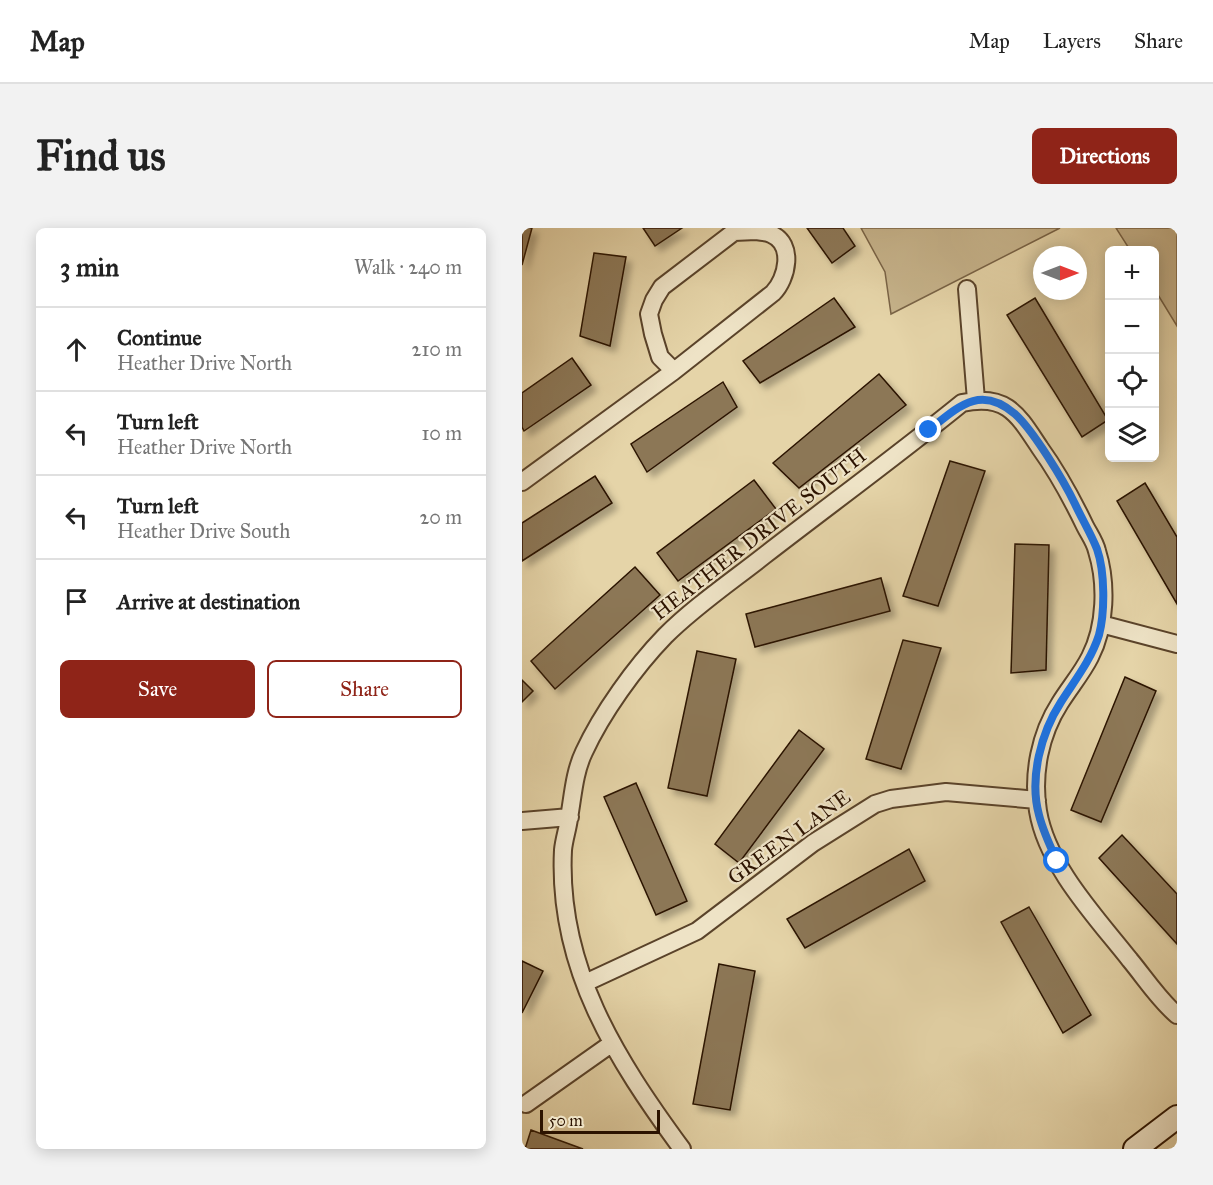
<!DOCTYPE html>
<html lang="en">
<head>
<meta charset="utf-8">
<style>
	body { margin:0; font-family:"IM FELL Great Primer",serif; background:#f2f2f2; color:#222 }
	.controls { position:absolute; right:18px; top:18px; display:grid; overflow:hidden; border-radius:9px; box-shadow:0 3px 15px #0003 }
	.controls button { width:54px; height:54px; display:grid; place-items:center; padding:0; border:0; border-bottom:2px solid #e0e0e0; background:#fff; color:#222; font:30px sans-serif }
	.compass { position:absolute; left:511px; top:18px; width:54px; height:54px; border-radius:50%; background:#fff; box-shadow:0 3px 15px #0003; rotate:90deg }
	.scale { position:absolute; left:18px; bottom:15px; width:120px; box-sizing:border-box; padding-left:6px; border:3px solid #2c1300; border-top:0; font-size:16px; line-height:21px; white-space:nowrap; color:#2c1300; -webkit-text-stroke:4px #eee3c6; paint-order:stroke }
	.stop { position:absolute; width:18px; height:18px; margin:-14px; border:4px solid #1a73e8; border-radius:50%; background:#fff }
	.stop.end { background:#1a73e8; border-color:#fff; box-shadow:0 2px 6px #0008 }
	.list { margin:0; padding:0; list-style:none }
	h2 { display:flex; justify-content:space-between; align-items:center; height:78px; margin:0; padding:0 24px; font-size:26px }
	h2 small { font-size:20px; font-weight:400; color:#767676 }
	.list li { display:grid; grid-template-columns:39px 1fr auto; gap:18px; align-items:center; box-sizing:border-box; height:84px; padding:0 24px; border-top:2px solid #e0e0e0 }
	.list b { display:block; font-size:22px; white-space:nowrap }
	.list p { margin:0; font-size:20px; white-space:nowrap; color:#767676 }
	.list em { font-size:20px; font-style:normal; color:#767676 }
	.actions { display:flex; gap:12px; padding:18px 24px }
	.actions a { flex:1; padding:14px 0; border:2px solid #8f2418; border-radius:9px; text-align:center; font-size:21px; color:#8f2418 }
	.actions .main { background:#8f2418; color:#fff }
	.icon { flex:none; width:33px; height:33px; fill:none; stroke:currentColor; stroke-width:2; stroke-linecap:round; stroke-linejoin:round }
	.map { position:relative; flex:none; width:655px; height:921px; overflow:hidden; border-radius:9px }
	header { display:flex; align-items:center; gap:36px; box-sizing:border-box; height:84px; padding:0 30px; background:#fff; border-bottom:2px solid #e0e0e0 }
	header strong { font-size:28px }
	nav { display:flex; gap:33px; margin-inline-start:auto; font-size:21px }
	.intro { display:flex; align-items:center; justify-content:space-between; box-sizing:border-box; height:144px; padding:0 36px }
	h1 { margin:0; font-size:42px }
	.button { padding:15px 27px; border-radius:9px; background:#8f2418; color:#fff; font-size:21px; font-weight:700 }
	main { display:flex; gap:36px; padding:0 36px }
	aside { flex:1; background:#fff; border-radius:9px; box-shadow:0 3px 15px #0003 }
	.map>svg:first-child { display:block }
</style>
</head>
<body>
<header>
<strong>Map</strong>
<nav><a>Map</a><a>Layers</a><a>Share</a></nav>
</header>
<div class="intro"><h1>Find us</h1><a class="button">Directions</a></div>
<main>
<aside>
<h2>3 min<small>Walk · 240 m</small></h2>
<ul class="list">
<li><svg class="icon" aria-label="ahead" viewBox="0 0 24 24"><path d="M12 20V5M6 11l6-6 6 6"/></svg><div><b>Continue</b><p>Heather Drive North</p></div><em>210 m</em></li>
<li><svg class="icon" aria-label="left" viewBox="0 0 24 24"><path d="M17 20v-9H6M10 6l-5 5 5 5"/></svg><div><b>Turn left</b><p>Heather Drive North</p></div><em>10 m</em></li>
<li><svg class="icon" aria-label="left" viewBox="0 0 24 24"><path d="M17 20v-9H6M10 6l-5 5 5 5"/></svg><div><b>Turn left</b><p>Heather Drive South</p></div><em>20 m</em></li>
<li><svg class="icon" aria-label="arrive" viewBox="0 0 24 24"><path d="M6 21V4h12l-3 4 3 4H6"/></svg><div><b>Arrive at destination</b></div></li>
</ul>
<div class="actions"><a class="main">Save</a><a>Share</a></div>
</aside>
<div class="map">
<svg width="655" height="921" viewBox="0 0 655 921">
	<defs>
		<filter id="shadow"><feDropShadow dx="5.5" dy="5.5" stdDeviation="3" flood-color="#0004"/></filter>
	</defs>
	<rect width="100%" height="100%" fill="#e5d4a8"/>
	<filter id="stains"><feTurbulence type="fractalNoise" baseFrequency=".00333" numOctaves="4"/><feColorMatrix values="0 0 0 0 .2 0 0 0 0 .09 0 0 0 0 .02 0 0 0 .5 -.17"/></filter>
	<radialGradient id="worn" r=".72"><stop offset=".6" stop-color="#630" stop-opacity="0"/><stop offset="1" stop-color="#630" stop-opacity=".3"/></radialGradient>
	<path fill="#c6b38b" stroke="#796346" stroke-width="1.5" d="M339 0H538L369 86 363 44Z
		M594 0H655V98L633 62 632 22H608Z"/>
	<path fill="#8c7757" stroke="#2c1300" stroke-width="1.5" filter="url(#shadow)" d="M0 0H10L0 37Z
		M121 0H160L133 18Z
		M285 0H321L333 18 310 35Z
		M72 25 104 29 88 118 58 108Z
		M312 70 333 99 238 155 221 133Z
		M513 70 586 192 560 209 485 87Z
		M50 130 69 157 2 203 0 199V165Z
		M357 146 384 177 277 260 251 235Z
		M201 154 215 179 125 244 109 216Z
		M428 233 463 243 416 378 381 368Z
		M73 248 90 275 0 333V295Z
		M232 252 254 281 156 353 135 325Z
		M623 255 655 309V376L595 273Z
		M493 316 527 317 524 442 489 445Z
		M113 339 138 367 33 461 9 433Z
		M359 350 368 383 233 419 224 386Z
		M381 412 419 420 379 541 344 531Z
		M175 423 214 431 185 568 146 560Z
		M603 449 634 463 579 594 549 582Z
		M0 452 11 463 0 474Z
		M277 502 302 521 217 635 193 616Z
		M114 555 165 673 134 687 82 569Z
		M600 607 655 666V716L577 630Z
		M387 621 403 653 283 720 265 691Z
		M507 679 569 787 541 805 479 694Z
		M0 733 21 743 0 785Z
		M197 736 233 743 208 882 171 876Z
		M9 902 61 921H3Z"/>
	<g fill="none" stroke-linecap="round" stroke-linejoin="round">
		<defs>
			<path id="street" d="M234 3C239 4 245 4 249 6 273 16 265 51 251 65L152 143 138 129 131 106 127 86 132 72 140 59 212 4Z
				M445 61 454 172
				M0 254 152 143
				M579 396 655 416
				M0 593 48 589
				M63 755 175 703 291 615 353 576 369 571 424 564 515 572
				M4 876 89 816
				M160 921C94 831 35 739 41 622 42 611 46 600 47 590 51 568 52 545 62 524 80 485 113 439 143 408 173 378 210 353 243 327 309 276 376 227 440 175 485 165 496 187 518 220 536 245 550 271 563 298 567 306 573 314 575 323 585 355 584 398 568 429 560 445 548 459 538 475 518 506 510 546 516 583 525 638 575 690 608 732 623 750 637 772 655 787"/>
			<path id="secondary" d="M613 921 655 889"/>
		</defs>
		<use href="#street" stroke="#5a432a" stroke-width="20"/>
		<use href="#secondary" stroke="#2c1300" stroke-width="26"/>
		<use href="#street" stroke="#eee3c6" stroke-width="16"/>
		<use href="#secondary" stroke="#eee3c6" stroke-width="22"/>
	</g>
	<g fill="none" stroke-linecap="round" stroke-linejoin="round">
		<path stroke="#1a73e8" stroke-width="8" d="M407 202C436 179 458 156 493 186 511 202 542 253 553 276 560 291 569 306 575 321 583 344 583 384 577 407 569 432 553 452 539 474 519 505 507 550 517 587 521 603 528 618 535 633"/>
	</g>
	<g text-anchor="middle" stroke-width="4.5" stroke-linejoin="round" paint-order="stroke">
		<g font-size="21" fill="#2c1300" stroke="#eee3c6">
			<text transform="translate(237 306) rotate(-38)" y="7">HEATHER DRIVE SOUTH</text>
			<text transform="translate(267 609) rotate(-36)" y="7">GREEN LANE</text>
		</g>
	</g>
	<rect width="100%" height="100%" filter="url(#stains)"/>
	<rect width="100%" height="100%" fill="url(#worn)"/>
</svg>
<div class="controls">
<button>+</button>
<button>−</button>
<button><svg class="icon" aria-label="locate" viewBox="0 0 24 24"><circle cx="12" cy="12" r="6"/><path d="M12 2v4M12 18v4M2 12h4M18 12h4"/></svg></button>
<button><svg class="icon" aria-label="layers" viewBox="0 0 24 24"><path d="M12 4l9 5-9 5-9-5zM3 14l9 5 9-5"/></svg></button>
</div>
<svg class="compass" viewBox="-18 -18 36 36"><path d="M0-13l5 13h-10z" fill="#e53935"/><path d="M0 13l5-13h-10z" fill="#767676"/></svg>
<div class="scale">50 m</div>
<div class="stop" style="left:535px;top:633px"></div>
<div class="stop end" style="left:407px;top:202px"></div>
</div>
</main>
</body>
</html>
